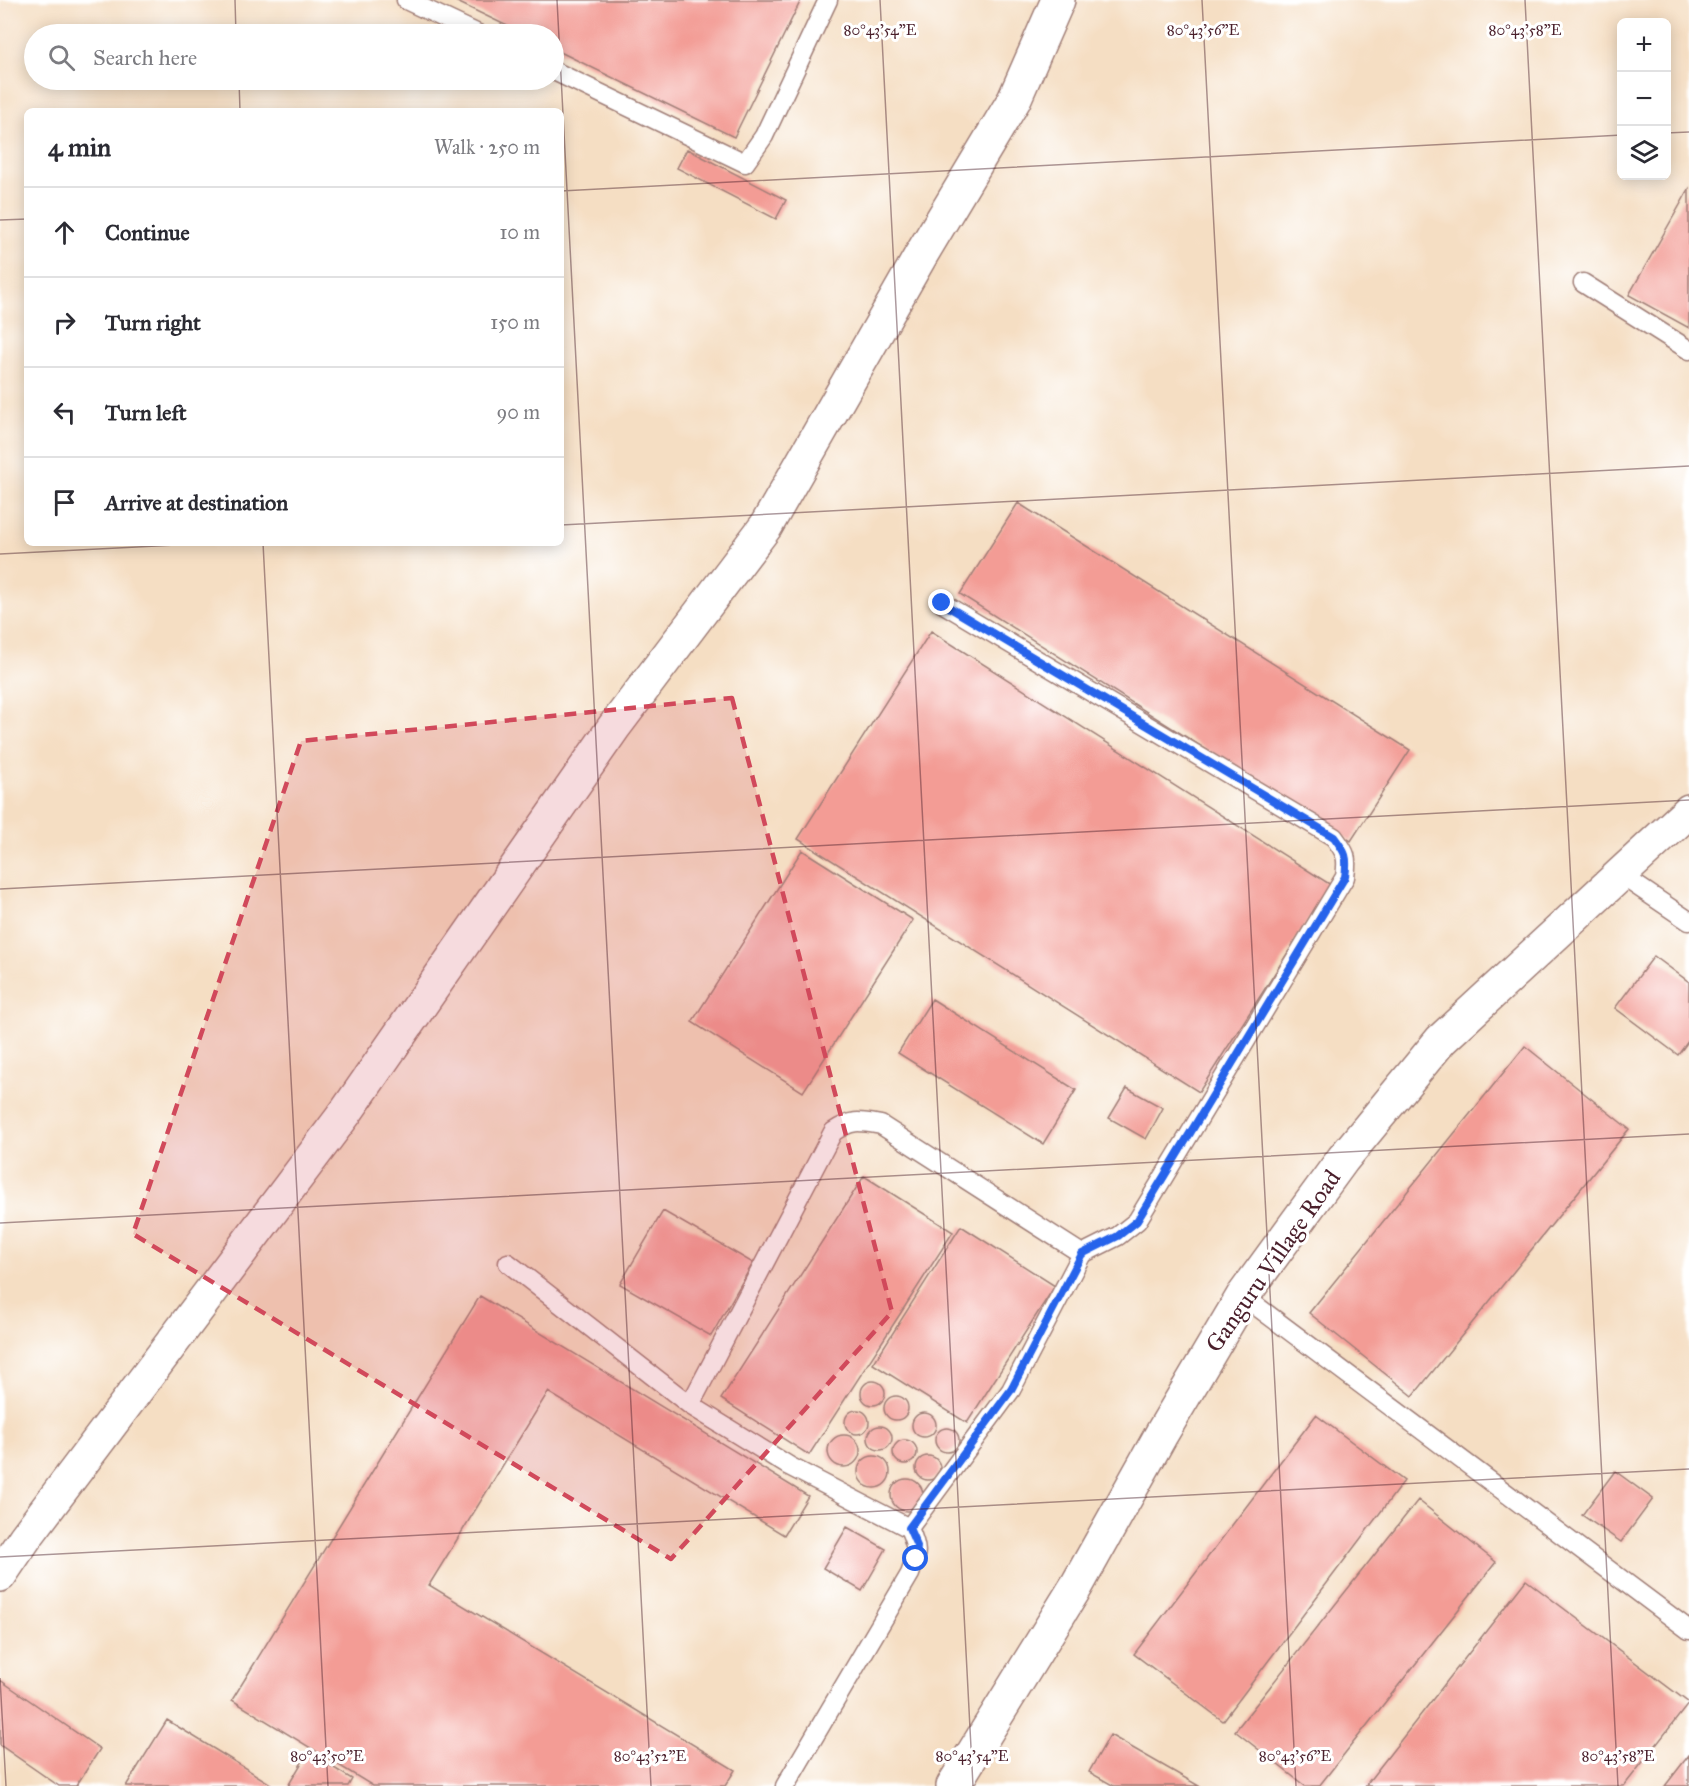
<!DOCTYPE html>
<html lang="en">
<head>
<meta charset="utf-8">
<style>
	body { margin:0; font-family:"IM FELL Great Primer",serif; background:#f7f7f7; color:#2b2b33 }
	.controls { position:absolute; right:18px; top:18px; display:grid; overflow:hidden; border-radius:9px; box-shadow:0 3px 15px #0003 }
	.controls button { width:54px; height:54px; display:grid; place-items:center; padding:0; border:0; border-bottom:2px solid #e1e1e2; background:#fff; color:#2b2b33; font:30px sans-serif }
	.stop { position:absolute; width:18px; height:18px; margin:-14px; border:4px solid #2563eb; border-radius:50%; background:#fff }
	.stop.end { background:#2563eb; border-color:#fff; box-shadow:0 2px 6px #0008 }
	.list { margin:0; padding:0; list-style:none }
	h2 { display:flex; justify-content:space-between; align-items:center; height:78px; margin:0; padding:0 24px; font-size:26px }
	h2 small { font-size:20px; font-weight:400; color:#7c7c81 }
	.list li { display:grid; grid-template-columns:39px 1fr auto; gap:18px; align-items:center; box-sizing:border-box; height:90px; padding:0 24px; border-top:2px solid #e1e1e2 }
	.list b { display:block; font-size:22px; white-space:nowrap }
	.list em { font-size:20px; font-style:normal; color:#7c7c81 }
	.icon { flex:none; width:33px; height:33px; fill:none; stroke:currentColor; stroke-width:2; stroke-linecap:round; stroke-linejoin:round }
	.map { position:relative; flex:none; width:1689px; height:1786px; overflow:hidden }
	.search { position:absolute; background:#fff; box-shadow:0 3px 15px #0003; left:24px; top:24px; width:540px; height:66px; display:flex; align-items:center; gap:15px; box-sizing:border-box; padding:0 21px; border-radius:33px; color:#7c7c81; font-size:22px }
	.panel { position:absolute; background:#fff; box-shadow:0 3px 15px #0003; left:24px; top:108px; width:540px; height:438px; border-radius:9px }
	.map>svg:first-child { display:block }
</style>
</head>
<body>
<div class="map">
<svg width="1689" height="1786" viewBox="0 0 1689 1786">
	<rect width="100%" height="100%" fill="#fff"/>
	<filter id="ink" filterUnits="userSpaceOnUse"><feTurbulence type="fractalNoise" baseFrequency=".0167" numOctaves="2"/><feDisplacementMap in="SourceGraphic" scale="12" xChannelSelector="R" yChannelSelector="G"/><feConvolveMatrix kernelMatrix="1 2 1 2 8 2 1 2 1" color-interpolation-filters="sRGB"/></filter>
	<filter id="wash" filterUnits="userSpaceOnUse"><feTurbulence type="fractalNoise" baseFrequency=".008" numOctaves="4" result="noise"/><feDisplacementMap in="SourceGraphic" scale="24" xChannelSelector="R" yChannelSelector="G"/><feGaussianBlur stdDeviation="1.35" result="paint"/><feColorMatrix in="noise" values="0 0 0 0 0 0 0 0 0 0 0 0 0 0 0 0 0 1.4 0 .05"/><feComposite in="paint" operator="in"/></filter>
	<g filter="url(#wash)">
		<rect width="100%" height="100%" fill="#f5dec3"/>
		<g id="blocks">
			<path fill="#f39c95" d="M453 0H801L734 137 554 49V34H524Z
				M687 149 786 200 776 219 677 168Z
				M1689 189V328L1629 295Z
				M1018 503 1410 750 1351 841 960 594Z
				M931 631 1331 885 1199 1092 798 839Z
				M802 850 913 920 803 1092 692 1022Z
				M1654 956 1689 982V1040L1678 1055 1615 1008Z
				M932 999 1076 1090 1043 1144 898 1053Z
				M1525 1046 1629 1129 1413 1396 1309 1313Z
				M1127 1088 1163 1108 1146 1139 1109 1118Z
				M864 1176 953 1232 809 1455 721 1399Z
				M663 1211 753 1263 711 1336 620 1284Z
				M961 1226 1055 1286 967 1423 873 1364Z
				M480 1296 808 1496 784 1535 548 1392 429 1585 735 1770 725 1786H373L232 1700Z
				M861 1393a12 12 0 1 1 24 0a12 12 0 1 1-24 0Z
				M884 1408a12 12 0 1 1 24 0a12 12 0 1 1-24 0Z
				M845 1422a12 12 0 1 1 24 0a12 12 0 1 1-24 0Z
				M912 1425a12 12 0 1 1 24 0a12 12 0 1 1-24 0Z
				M1316 1415 1404 1481 1223 1721 1134 1654Z
				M868 1438a12 12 0 1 1 24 0a12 12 0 1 1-24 0Z
				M935 1440a12 12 0 1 1 24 0a12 12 0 1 1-24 0Z
				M828 1451a16 16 0 1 1 32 0a16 16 0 1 1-32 0Z
				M893 1452a12 12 0 1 1 24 0a12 12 0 1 1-24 0Z
				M858 1472a16 16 0 1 1 32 0a16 16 0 1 1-32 0Z
				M916 1468a12 12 0 1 1 24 0a12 12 0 1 1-24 0Z
				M1615 1471 1653 1499 1621 1542 1582 1515Z
				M891 1495a16 16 0 1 1 32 0a16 16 0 1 1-32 0Z
				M1418 1500 1496 1562 1319 1786H1305L1235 1731Z
				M847 1527 886 1549 862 1591 823 1568Z
				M1526 1580 1689 1703 1624 1786H1365Z
				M0 1680 100 1749 76 1786H59L0 1745Z
				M167 1720 274 1786H126Z
				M1110 1735 1199 1786H1114L1089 1772Z
				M308 1752 352 1779 348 1786H288Z
				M1689 1755V1786H1665Z"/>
		</g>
	</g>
	<g filter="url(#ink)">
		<use href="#blocks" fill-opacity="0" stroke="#a07e77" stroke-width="1.5"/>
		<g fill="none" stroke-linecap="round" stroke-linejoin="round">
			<defs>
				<path id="service" d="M406 0 478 34
					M554 71 745 163 764 136 828 0
					M1583 283 1689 350
					M1621 875 1689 921
					M508 1263 690 1405 789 1466 909 1528C918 1549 918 1553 910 1574L785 1786
					M1243 1296 1689 1630
					M690 1405 833 1132C852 1119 859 1121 881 1125L1082 1254
					M909 1528 1011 1390 1082 1254 1118 1236 1137 1221 1345 877C1348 857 1346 853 1334 837L942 603"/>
				<path id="minor" d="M0 1575 25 1538 346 1112 614 727 766 526 921 255 1014 100 1058 0"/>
				<path id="tertiary" d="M953 1786 1077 1585 1162 1433 1243 1296 1343 1159 1441 1040 1689 811"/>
			</defs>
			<use href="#service" stroke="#a07e77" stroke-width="21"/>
			<use href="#minor" stroke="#a07e77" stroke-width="36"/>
			<use href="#tertiary" stroke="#a07e77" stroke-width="36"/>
			<use href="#service" stroke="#fff" stroke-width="18"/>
			<use href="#minor" stroke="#fff" stroke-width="33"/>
			<use href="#tertiary" stroke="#fff" stroke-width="33"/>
		</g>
	</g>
	<g fill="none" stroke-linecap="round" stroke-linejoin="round" filter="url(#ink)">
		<path stroke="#2563eb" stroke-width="8" d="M916 1559 917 1546 909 1528 1011 1390 1082 1254 1118 1236 1137 1221 1345 877C1348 857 1346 853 1334 837L942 603"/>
	</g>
	<path fill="#d1495b" fill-opacity="0.2" stroke="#d1495b" stroke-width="4.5" stroke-dasharray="12 8" stroke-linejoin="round" d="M732 698 892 1312 671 1559 133 1234 301 741Z"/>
	<path fill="none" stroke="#4a1f2b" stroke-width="1.5" stroke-opacity="0.45" d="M235 0 236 34M557 0 651 1786M880 0 973 1786M1202 0 1296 1786M1525 0 1618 1786M239 80 240 111M1666 133 1689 132M561 191 1622 135M0 220 27 219M561 525 1689 466M263 543 328 1786M0 554 215 543M0 889 1689 800M0 1223 1689 1134M0 1557 1689 1469M0 1678 6 1786"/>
	<g text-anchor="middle" stroke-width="6" stroke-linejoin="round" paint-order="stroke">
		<g font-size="24" fill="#4a1f2b" stroke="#fff">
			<text transform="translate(1273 1261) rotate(-55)" y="8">Ganguru Village Road</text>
		</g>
	</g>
	<g font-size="15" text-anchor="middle" fill="#4a1f2b" stroke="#fff" stroke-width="6" stroke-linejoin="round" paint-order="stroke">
		<text x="880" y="35">80°43'54"E</text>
		<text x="1203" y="35">80°43'56"E</text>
		<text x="1525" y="35">80°43'58"E</text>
		<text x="327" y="1761">80°43'50"E</text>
		<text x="650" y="1761">80°43'52"E</text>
		<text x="972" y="1761">80°43'54"E</text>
		<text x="1295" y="1761">80°43'56"E</text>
		<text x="1618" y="1761">80°43'58"E</text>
	</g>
</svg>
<div class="controls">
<button>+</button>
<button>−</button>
<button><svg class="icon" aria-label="layers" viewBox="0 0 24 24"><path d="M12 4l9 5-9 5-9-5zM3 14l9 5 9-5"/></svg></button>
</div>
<div class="stop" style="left:916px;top:1559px"></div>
<div class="stop end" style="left:942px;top:603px"></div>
<div class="search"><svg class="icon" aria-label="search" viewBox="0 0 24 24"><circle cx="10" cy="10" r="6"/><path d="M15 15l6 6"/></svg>Search here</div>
<section class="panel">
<h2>4 min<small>Walk · 250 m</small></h2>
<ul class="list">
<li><svg class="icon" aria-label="ahead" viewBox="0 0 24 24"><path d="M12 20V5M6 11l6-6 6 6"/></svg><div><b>Continue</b></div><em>10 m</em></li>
<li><svg class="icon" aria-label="right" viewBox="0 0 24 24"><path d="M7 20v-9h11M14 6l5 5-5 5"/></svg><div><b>Turn right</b></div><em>150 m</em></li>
<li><svg class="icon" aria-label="left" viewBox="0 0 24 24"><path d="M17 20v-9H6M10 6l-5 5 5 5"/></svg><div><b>Turn left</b></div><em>90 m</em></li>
<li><svg class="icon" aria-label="arrive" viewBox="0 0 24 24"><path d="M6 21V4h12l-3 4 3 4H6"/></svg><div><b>Arrive at destination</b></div></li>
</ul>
</section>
</div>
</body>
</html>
